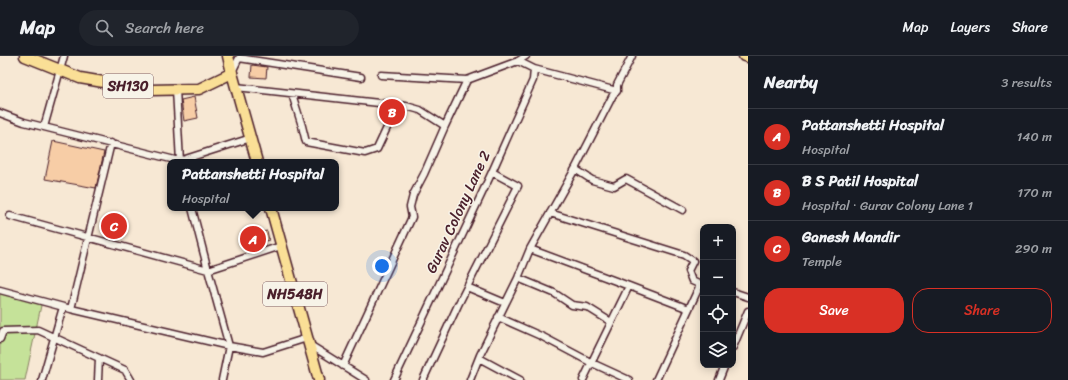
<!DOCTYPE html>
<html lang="en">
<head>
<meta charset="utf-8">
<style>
	body { margin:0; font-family:Sriracha,sans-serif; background:#20242c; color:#f1f3f6 }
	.controls { position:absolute; right:12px; bottom:12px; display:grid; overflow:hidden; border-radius:8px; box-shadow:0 2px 10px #0003 }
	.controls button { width:36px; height:36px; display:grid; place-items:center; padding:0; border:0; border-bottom:1px solid #363941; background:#171b24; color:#f1f3f6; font:20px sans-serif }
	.you { position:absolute; left:382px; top:210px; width:14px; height:14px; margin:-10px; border:3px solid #fff; border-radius:50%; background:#1a73e8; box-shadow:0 0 0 6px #1a73e833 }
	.badge { display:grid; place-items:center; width:26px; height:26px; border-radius:50%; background:#d93025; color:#fff; font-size:13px; font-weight:700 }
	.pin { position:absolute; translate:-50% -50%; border:2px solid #fff; box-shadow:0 1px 4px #0006 }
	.popup { position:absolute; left:167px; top:103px; width:172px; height:52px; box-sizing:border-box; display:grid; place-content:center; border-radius:8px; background:#171b24; filter:drop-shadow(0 1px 3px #0005); font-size:13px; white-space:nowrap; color:#9ea1a6 }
	.popup b { font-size:15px; color:#f1f3f6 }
	.popup::after { content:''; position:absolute; left:50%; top:100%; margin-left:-8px; border:8px solid transparent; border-top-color:#171b24 }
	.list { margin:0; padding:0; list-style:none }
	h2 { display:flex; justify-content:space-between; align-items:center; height:52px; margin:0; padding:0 16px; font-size:17px }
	h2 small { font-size:13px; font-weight:400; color:#9ea1a6 }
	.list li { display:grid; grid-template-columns:26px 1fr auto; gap:12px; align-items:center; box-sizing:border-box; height:56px; padding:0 16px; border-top:1px solid #363941 }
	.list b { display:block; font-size:15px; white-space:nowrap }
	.list p { margin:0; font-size:13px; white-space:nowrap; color:#9ea1a6 }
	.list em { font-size:13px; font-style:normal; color:#9ea1a6 }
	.actions { display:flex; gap:8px; padding:12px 16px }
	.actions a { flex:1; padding:9px 0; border:1px solid #d93025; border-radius:16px; text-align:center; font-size:14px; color:#d93025 }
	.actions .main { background:#d93025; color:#fff }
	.icon { flex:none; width:22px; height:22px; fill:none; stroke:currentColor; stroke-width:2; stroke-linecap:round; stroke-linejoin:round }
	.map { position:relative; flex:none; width:748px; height:324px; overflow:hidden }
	header { display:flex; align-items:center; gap:24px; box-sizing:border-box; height:56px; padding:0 20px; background:#171b24; border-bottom:1px solid #363941 }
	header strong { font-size:19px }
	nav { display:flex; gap:22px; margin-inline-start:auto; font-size:14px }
	.search { width:280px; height:36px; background:#20242c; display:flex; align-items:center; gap:10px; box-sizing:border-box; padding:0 14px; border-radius:22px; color:#9ea1a6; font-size:15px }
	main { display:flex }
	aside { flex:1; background:#171b24 }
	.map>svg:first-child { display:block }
</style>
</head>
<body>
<header>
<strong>Map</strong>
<div class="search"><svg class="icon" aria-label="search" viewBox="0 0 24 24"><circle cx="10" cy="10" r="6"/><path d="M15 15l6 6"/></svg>Search here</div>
<nav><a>Map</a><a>Layers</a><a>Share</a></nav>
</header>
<main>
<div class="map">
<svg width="748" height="324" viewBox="0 0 748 324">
	<rect width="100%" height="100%" fill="#f7e8d4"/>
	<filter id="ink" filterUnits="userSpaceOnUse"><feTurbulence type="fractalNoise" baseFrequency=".025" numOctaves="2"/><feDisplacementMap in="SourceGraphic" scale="8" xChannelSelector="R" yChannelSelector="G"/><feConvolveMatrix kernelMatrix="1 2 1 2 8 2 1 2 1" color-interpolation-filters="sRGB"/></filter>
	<g filter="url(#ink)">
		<path fill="#c5e299" stroke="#888062" d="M0 233 42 245 25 324H0Z"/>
		<path fill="#f7cda6" stroke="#4a1f2b" d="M252 9 267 11 266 22 251 21Z
			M194 41 198 62 184 65 181 44Z
			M53 85 104 96 96 132 45 123Z
			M105 170a9 9 0 1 1 18 0a9 9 0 1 1-18 0Z
			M267 175 269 184 245 190 242 181Z"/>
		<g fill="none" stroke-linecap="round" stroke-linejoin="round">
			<defs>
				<path id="minor" d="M534 13 617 35
					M232 16 239 2 361 21
					M381 19 467 24 518 5 526 0
					M236 31 406 50 420 54 445 70
					M176 33 180 106
					M292 38 302 70 306 86 365 97 377 93 392 61 393 49
					M0 57 24 66 179 105 251 82
					M44 71 64 0
					M575 113 592 124 614 130 626 123 683 154
					M192 152 208 214
					M550 157 684 199 693 205 688 215 692 225 703 230
					M10 160 208 214
					M530 193 629 230 689 253
					M518 222 554 237 572 249 587 251 611 266
					M467 231 505 247
					M0 234 71 253 229 290 263 296 307 282
					M733 236 748 241
					M71 253 111 87
					M498 261 543 281 592 307 629 324
					M0 283 3 275 38 274 125 314 131 324
					M310 289 366 324
					M733 291 748 255
					M479 302 520 324
					M343 310 412 161 410 151 413 139 424 118 445 70 467 24
					M42 324 63 251
					M98 324 99 302
					M222 324 229 290 208 214 281 190
					M394 324 492 116 533 24 534 13 518 5
					M423 324 458 249 518 130 492 116
					M470 324 480 299 518 222 530 193 575 113 613 39 617 35V29L632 0
					M583 324 629 230
					M656 324 700 229
					M719 324 725 309"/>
				<path id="primary" d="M25 0 80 22 150 34 199 33 232 17
					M744 0 748 1"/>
				<path id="trunk" d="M228 0 232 17 257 106
					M271 152 319 324"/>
			</defs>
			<use href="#minor" stroke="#4a1f2b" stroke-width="9"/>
			<use href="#primary" stroke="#4a1f2b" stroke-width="13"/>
			<use href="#trunk" stroke="#4a1f2b" stroke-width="13"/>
			<use href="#minor" stroke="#f7f3e8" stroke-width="6"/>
			<use href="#primary" stroke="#fadf96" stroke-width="10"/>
			<use href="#trunk" stroke="#fadf96" stroke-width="10"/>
		</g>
	</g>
	<g text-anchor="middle" stroke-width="3" stroke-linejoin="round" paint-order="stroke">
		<g fill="#f7f3e8" stroke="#7e5f64" stroke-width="1">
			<rect x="103" y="18" width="50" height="24" rx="3"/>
			<rect x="263" y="226" width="64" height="24" rx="3"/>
		</g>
		<g font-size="14" font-weight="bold" fill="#4a1f2b">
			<text x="128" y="35">SH130</text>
			<text x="295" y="243">NH548H</text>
		</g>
		<g font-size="15" fill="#4a1f2b" stroke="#f7f3e8">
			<text transform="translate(458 156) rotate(-65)" y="5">Gurav Colony Lane 2</text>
		</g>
	</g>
</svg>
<div class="controls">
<button>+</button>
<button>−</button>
<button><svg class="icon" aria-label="locate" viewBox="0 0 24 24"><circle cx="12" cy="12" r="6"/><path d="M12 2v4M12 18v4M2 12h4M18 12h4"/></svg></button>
<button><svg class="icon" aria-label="layers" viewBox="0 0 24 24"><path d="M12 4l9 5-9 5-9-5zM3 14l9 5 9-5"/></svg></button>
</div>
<div class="you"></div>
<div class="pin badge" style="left:253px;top:183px">A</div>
<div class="popup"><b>Pattanshetti Hospital</b>Hospital</div>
<div class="pin badge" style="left:392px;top:56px">B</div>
<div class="pin badge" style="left:114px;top:170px">C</div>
</div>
<aside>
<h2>Nearby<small>3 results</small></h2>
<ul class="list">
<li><span class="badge">A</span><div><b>Pattanshetti Hospital</b><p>Hospital</p></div><em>140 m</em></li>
<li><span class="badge">B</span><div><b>B S Patil Hospital</b><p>Hospital · Gurav Colony Lane 1</p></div><em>170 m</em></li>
<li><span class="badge">C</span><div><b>Ganesh Mandir</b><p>Temple</p></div><em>290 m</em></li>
</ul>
<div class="actions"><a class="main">Save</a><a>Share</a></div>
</aside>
</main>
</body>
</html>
